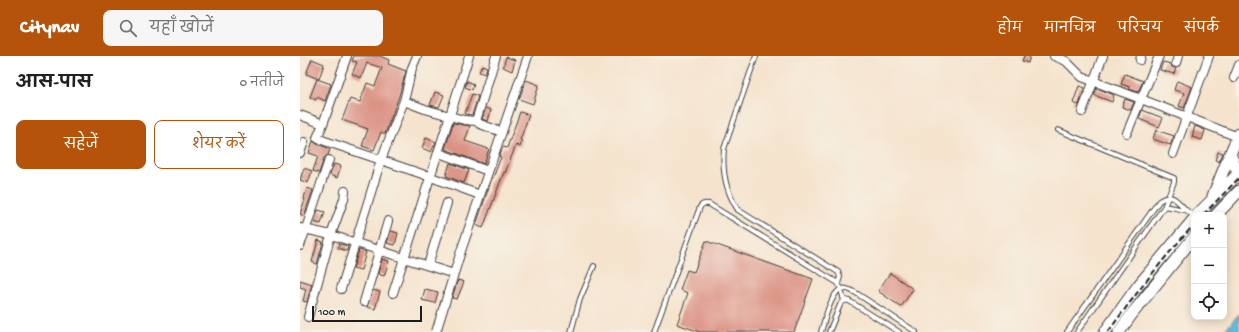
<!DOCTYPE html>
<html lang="hi">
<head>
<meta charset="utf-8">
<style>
	body { margin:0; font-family:"Gochi Hand","Playpen Sans Deva",sans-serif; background:#f6f6f6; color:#202124 }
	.controls { position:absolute; right:12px; bottom:12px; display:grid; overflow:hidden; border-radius:8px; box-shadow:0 2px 10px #0003 }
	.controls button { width:36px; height:36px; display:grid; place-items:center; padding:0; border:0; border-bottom:1px solid #e0e0e0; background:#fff; color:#202124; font:20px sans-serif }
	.scale { position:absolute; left:12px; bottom:10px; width:110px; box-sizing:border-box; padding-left:4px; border:2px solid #1c1c1c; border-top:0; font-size:11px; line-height:14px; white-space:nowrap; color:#1c1c1c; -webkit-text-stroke:3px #f7f3e8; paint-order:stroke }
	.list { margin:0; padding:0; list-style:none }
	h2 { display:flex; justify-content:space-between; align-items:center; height:52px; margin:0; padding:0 16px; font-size:17px }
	h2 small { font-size:13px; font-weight:400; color:#757577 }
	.actions { display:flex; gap:8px; padding:12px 16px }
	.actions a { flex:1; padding:9px 0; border:1px solid #b45309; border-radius:8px; text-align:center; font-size:14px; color:#b45309 }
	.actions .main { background:#b45309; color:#fff }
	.icon { flex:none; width:22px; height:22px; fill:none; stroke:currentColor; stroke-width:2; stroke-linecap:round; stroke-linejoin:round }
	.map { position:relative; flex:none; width:939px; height:276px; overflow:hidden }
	header { display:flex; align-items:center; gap:24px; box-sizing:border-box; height:56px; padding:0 20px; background:#b45309; color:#fff }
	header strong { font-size:19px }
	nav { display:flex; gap:22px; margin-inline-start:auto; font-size:14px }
	.search { width:280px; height:36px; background:#f6f6f6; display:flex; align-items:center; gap:10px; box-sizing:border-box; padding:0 14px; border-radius:8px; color:#757577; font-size:15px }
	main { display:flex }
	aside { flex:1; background:#fff }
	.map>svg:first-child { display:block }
</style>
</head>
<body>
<header>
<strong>Citynav</strong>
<div class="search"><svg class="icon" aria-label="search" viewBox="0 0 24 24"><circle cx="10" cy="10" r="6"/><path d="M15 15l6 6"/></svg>यहाँ खोजें</div>
<nav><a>होम</a><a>मानचित्र</a><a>परिचय</a><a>संपर्क</a></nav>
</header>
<main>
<aside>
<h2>आस-पास<small>0 नतीजे</small></h2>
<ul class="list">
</ul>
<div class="actions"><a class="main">सहेजें</a><a>शेयर करें</a></div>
</aside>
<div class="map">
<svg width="939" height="276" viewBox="0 0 939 276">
	<rect width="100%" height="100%" fill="#f7f3e8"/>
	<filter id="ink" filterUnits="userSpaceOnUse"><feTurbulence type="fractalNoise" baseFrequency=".025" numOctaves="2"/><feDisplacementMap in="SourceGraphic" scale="8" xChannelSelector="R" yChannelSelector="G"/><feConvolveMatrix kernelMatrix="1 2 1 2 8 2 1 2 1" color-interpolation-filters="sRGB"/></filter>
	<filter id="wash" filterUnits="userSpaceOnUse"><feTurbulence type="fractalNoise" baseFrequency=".012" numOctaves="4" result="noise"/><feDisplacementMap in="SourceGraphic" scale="16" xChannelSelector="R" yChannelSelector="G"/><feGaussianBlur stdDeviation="0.9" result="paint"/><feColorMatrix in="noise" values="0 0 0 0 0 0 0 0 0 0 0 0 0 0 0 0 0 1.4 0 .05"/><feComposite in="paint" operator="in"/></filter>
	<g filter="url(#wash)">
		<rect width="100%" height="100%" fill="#f5e3cd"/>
		<path fill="#5fb5dc" stroke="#3e687c" d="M939 258V276H924L925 274Z"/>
		<g id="blocks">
			<path fill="#dc9385" d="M54 0H80L89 4 88 8 106 15 98 43 85 78 81 76 74 94 62 90 68 73 42 64 50 43 60 46 67 27 75 30 82 12 67 7 61 22 52 18 57 6 52 5Z
				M724 0H730L728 7 722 5Z
				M206 1 215 4 212 15 203 11Z
				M12 3 24 8 19 23 6 18Z
				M863 6 871 8 872 11 876 12 874 18 860 14Z
				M182 9 187 11 185 18 179 16Z
				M825 18 843 25 838 36 829 33 830 31 821 28Z
				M17 23 31 28 25 45 17 41 16 44 10 41Z
				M226 24 239 29 233 48 219 43Z
				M167 25 174 28 172 34 165 31Z
				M877 25 892 31 884 52 879 50 884 37 874 34Z
				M779 30 785 32 779 49 773 47Z
				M797 32 814 39 812 46 794 39Z
				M135 36 144 39 139 51 130 49Z
				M172 38 178 40 172 59 165 58Z
				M825 43 834 46 831 54 822 51Z
				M186 52 191 54 188 65 182 63Z
				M842 54 863 62 859 71 839 63Z
				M220 56 229 59 220 84 222 85 220 91 216 89 205 117 204 116 183 172 176 169 192 122H193L201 101 199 100 203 91 207 92Z
				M153 67 170 70 165 85 189 93 184 108 145 93Z
				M895 70 905 74 902 84 892 81Z
				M856 74 874 80 870 89 853 83Z
				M126 82 136 86 131 96 122 92Z
				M13 85 17 88 30 93 28 99 24 102 19 117 13 115 18 100 9 97Z
				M918 96 923 97 919 106 915 104Z
				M150 107 169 114 164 127 146 120Z
				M34 108 41 110 37 122 30 119Z
				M4 112 12 115 8 127 0 124Z
				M7 132 13 134 4 160 0 158 5 143 4 142Z
				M18 154 25 156 21 168 14 166Z
				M91 175 98 177 95 189 87 187Z
				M18 184 23 186 17 208 12 206Z
				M406 185 513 223 494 276H400L377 268 388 237 380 234 387 214 394 216Z
				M40 188 48 190 47 195 38 192Z
				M59 194 66 196 61 214 53 212Z
				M82 203 89 205 84 220 78 218Z
				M590 217 613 233 601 251 578 235Z
				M0 224 12 228 7 246 3 245 6 233 0 231Z
				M158 224 164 226 157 243 152 242Z
				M125 233 138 236 135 247 122 244Z
				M73 234 80 236 75 253 67 251Z"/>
		</g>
	</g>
	<g filter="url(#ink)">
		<use href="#blocks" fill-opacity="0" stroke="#3d3a37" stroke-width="1"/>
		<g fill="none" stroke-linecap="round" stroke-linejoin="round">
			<defs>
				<path id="lane" d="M456 0 424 93C422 114 426 136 438 154L538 216 540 221 538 227
					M758 74 874 122V126L864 151
					M271 276 280 243 294 210
					M354 276 400 151C402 148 404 147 409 148L538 227 541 233 544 245
					M521 276C524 266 531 237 541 233 546 231 552 235 556 237L616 276
					M529 276 540 249 545 244 549 245 554 248 599 276
					M767 276 859 145C873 136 877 145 886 154 888 156 891 158 894 159
					M777 276 864 151C869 149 879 154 886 154"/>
				<path id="street" d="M754 0 766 5 782 21 841 43 938 81
					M840 4 841 0
					M876 7 878 0
					M934 22 939 9
					M104 45 125 53 164 64 176 65 180 68 202 76
					M782 56 803 0
					M0 59 23 68 47 0
					M176 65 196 0
					M23 68 17 82 19 83 131 121 180 139
					M827 77 859 0
					M0 97 4 86
					M139 97 188 115
					M873 98 909 0
					M0 172 31 179 154 218
					M0 190 29 104
					M128 209 147 147
					M41 233 81 104 104 45 112 12 117 0
					M93 237 169 0
					M64 246 88 165
					M8 261 31 179 44 143 45 135
					M136 276 161 195 228 0"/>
				<path id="secondary" d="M939 78 930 98 939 119
					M913 140 930 98
					M897 159 939 117
					M916 159 939 135
					M805 276 838 230 894 163
					M819 276 832 258 894 181"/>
			</defs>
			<use href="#lane" stroke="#3d3a37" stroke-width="6"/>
			<use href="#street" stroke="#3d3a37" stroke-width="10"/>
			<use href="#secondary" stroke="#3d3a37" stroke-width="13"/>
			<use href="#lane" stroke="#fff" stroke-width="4"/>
			<use href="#street" stroke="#fff" stroke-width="8"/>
			<use href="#secondary" stroke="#fff" stroke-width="11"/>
			<path stroke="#1c1c1c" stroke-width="2" stroke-dasharray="6 3" stroke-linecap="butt" d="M903 159 939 122
				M808 276C835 239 863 202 894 169"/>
		</g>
	</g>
</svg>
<div class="controls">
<button>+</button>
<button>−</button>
<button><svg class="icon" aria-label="locate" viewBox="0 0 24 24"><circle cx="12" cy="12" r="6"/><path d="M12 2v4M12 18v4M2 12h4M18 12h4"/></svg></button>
</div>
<div class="scale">100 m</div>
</div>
</main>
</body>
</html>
